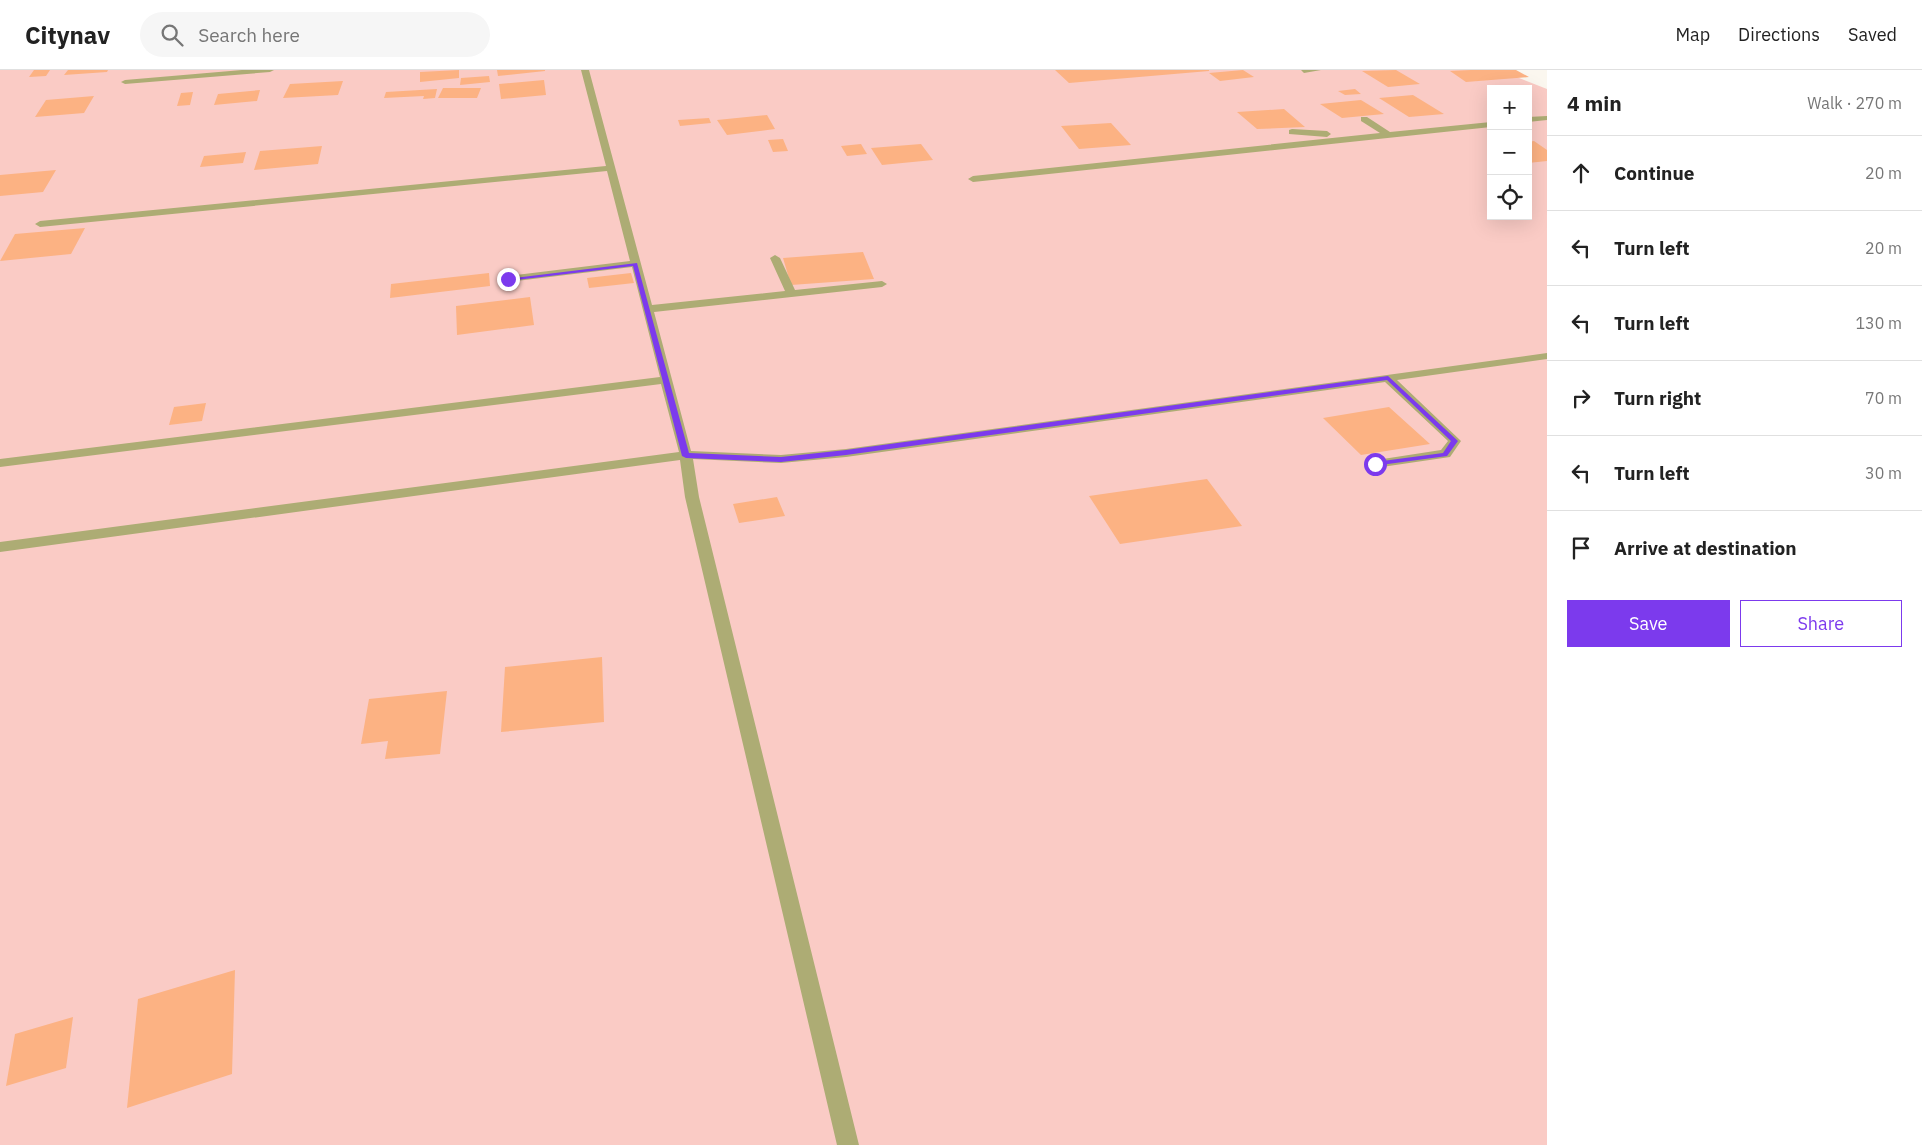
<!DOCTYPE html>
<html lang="en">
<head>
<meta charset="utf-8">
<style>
	body { margin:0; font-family:"IBM Plex Sans",sans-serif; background:#f6f6f6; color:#222 }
	.controls { position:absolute; right:15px; top:15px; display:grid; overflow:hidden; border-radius:0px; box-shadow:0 5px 20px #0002 }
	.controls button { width:45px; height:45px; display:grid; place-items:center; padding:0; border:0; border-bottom:1px solid #e0e0e0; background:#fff; color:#222; font:25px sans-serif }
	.stop { position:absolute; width:15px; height:15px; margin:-11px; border:4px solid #7c3aed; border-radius:50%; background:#fff }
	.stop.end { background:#7c3aed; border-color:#fff; box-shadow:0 1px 5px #0008 }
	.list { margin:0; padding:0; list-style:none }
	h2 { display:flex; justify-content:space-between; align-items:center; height:65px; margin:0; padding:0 20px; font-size:21px }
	h2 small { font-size:16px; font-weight:400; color:#767676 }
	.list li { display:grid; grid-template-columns:32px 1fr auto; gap:15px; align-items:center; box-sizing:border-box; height:75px; padding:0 20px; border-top:1px solid #e0e0e0 }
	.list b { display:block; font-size:19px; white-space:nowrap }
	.list em { font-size:16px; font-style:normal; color:#767676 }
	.actions { display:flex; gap:10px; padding:15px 20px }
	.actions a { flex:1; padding:11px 0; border:1px solid #7c3aed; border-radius:0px; text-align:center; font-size:18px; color:#7c3aed }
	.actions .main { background:#7c3aed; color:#fff }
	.icon { flex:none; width:28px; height:28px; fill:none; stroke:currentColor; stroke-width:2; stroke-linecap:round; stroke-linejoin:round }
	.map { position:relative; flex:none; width:1547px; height:1075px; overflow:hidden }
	header { display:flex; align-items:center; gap:30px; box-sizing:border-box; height:70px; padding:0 25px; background:#fff; border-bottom:1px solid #e0e0e0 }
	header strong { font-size:24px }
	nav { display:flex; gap:28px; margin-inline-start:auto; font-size:18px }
	.search { width:350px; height:45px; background:#f6f6f6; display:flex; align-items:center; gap:12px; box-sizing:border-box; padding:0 18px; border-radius:28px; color:#767676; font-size:19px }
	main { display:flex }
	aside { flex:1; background:#fff }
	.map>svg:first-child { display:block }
</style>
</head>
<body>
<header>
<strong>Citynav</strong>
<div class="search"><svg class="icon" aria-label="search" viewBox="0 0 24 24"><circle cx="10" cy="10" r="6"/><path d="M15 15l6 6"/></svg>Search here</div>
<nav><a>Map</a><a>Directions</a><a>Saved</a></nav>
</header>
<main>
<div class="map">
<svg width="1547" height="1075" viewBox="0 0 1547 1075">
	<rect width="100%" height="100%" fill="#fbf7ef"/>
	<path fill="#facbc5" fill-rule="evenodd" d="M0 0H1499L1547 19V1075H0ZM1491 19H1528V146H1491Z"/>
	<path fill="#fcb283" d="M34 0H50L46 6 29 7Z
		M68 0H108L107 2 64 5Z
		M459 0V8L420 12V2Z
		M497 0H545V1L498 6Z
		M1055 0H1209V1L1069 13Z
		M1243 0 1254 7 1220 11 1209 3Z
		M1396 0 1420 14 1388 17 1362 1Z
		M1471 0H1516L1529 7 1466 12 1450 1Z
		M489 6 490 12 460 15 461 8Z
		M544 10 546 25 501 29 499 14Z
		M343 11 338 25 283 28 290 14Z
		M443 18H481L477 28H438Z
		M437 19 435 28 423 29 424 26 384 28 386 22Z
		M1355 19 1361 24 1345 25 1338 21Z
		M260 20 257 31 214 35 218 24Z
		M193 22 190 35 177 36 181 23Z
		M1413 25 1444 44 1409 47 1379 28Z
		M94 26 84 43 35 47 46 30Z
		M1361 30 1384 44 1342 48 1320 34Z
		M1284 39 1305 57 1257 59 1237 42Z
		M767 45 775 59 727 65 717 50Z
		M709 48 711 53 680 56 678 50Z
		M1111 53 1131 75 1079 79 1061 56Z
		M783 69 788 81 773 82 768 70Z
		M1534 71 1547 80V91L1528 93V72Z
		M861 74 867 84 847 86 841 76Z
		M921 74 933 90 882 95 871 78Z
		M322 76 318 94 254 100 260 81Z
		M246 82 243 93 200 97 204 86Z
		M56 100 43 122 0 126V105Z
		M85 158 71 184 0 191 15 164Z
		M863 182 874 209 791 215 783 188Z
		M489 203 490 216 390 228 391 214Z
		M631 203 634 213 589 218 587 208Z
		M530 227 534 255 457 265 456 236Z
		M206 333 202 351 169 355 174 337Z
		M1389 337 1430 374 1361 385 1323 348Z
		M1207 409 1242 456 1120 474 1089 426Z
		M777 427 785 446 739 453 733 434Z
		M602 587 604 652 501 662 505 597Z
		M447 621 440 684 385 689 388 671 361 674 369 629Z
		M235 900 232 1004 127 1038 138 929Z
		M73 947 66 998 6 1016 15 964Z"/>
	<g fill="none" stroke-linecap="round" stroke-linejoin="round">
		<path fill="#adac74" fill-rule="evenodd" d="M242 0H274L270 2 125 14 121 12 125 10Z
			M581 0H589L652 235 785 221 770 188 775 185 780 188 795 220 882 211 887 214 882 217 654 242 691 381 781 385 846 379 1547 283V289L1397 310 1461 371 1450 387 1375 398 1368 394 1370 391 1441 380 1448 371 1385 312 846 387 781 393 693 389 699 427 859 1075H837L685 427 680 390 0 482V472L679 382 661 314 0 397V389L660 307 632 197 508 212 503 209 508 206 630 191 607 101 40 157 35 154 40 151 606 96Z
			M1301 0H1321L1304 3Z
			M1547 46V50L1528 52V47Z
			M1361 47H1367L1390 62 1491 52V57L973 112 968 109 973 106 1380 63 1361 51Z
			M1292 59 1327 61 1331 64 1327 67 1289 64V60Z"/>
	</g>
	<path fill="#7c3aed" d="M637 193 689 383 781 387 846 380 1388 306 1458 371 1447 386 1373 396 1375 392 1443 383 1451 371 1387 310 846 385 781 392 686 388 682 386 633 196 508 211 506 209Z"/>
</svg>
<div class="controls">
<button>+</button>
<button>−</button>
<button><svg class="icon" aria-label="locate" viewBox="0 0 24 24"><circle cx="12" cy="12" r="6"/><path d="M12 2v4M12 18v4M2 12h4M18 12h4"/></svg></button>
</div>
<div class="stop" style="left:1375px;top:394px"></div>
<div class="stop end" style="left:508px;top:209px"></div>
</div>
<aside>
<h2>4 min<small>Walk · 270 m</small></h2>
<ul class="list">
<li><svg class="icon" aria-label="ahead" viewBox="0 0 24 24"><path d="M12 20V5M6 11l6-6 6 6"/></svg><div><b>Continue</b></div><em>20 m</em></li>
<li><svg class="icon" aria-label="left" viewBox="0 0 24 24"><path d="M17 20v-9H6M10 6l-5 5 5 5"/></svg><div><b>Turn left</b></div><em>20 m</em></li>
<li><svg class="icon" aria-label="left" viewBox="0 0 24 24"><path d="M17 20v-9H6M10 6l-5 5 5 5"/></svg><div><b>Turn left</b></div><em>130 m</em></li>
<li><svg class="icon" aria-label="right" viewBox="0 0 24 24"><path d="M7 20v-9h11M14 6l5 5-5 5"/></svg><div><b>Turn right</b></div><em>70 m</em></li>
<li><svg class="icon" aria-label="left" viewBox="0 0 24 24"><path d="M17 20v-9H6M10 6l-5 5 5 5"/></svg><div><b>Turn left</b></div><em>30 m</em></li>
<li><svg class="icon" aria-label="arrive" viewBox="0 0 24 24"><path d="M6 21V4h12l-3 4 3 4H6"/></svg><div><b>Arrive at destination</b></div></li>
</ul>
<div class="actions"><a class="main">Save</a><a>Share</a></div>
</aside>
</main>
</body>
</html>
